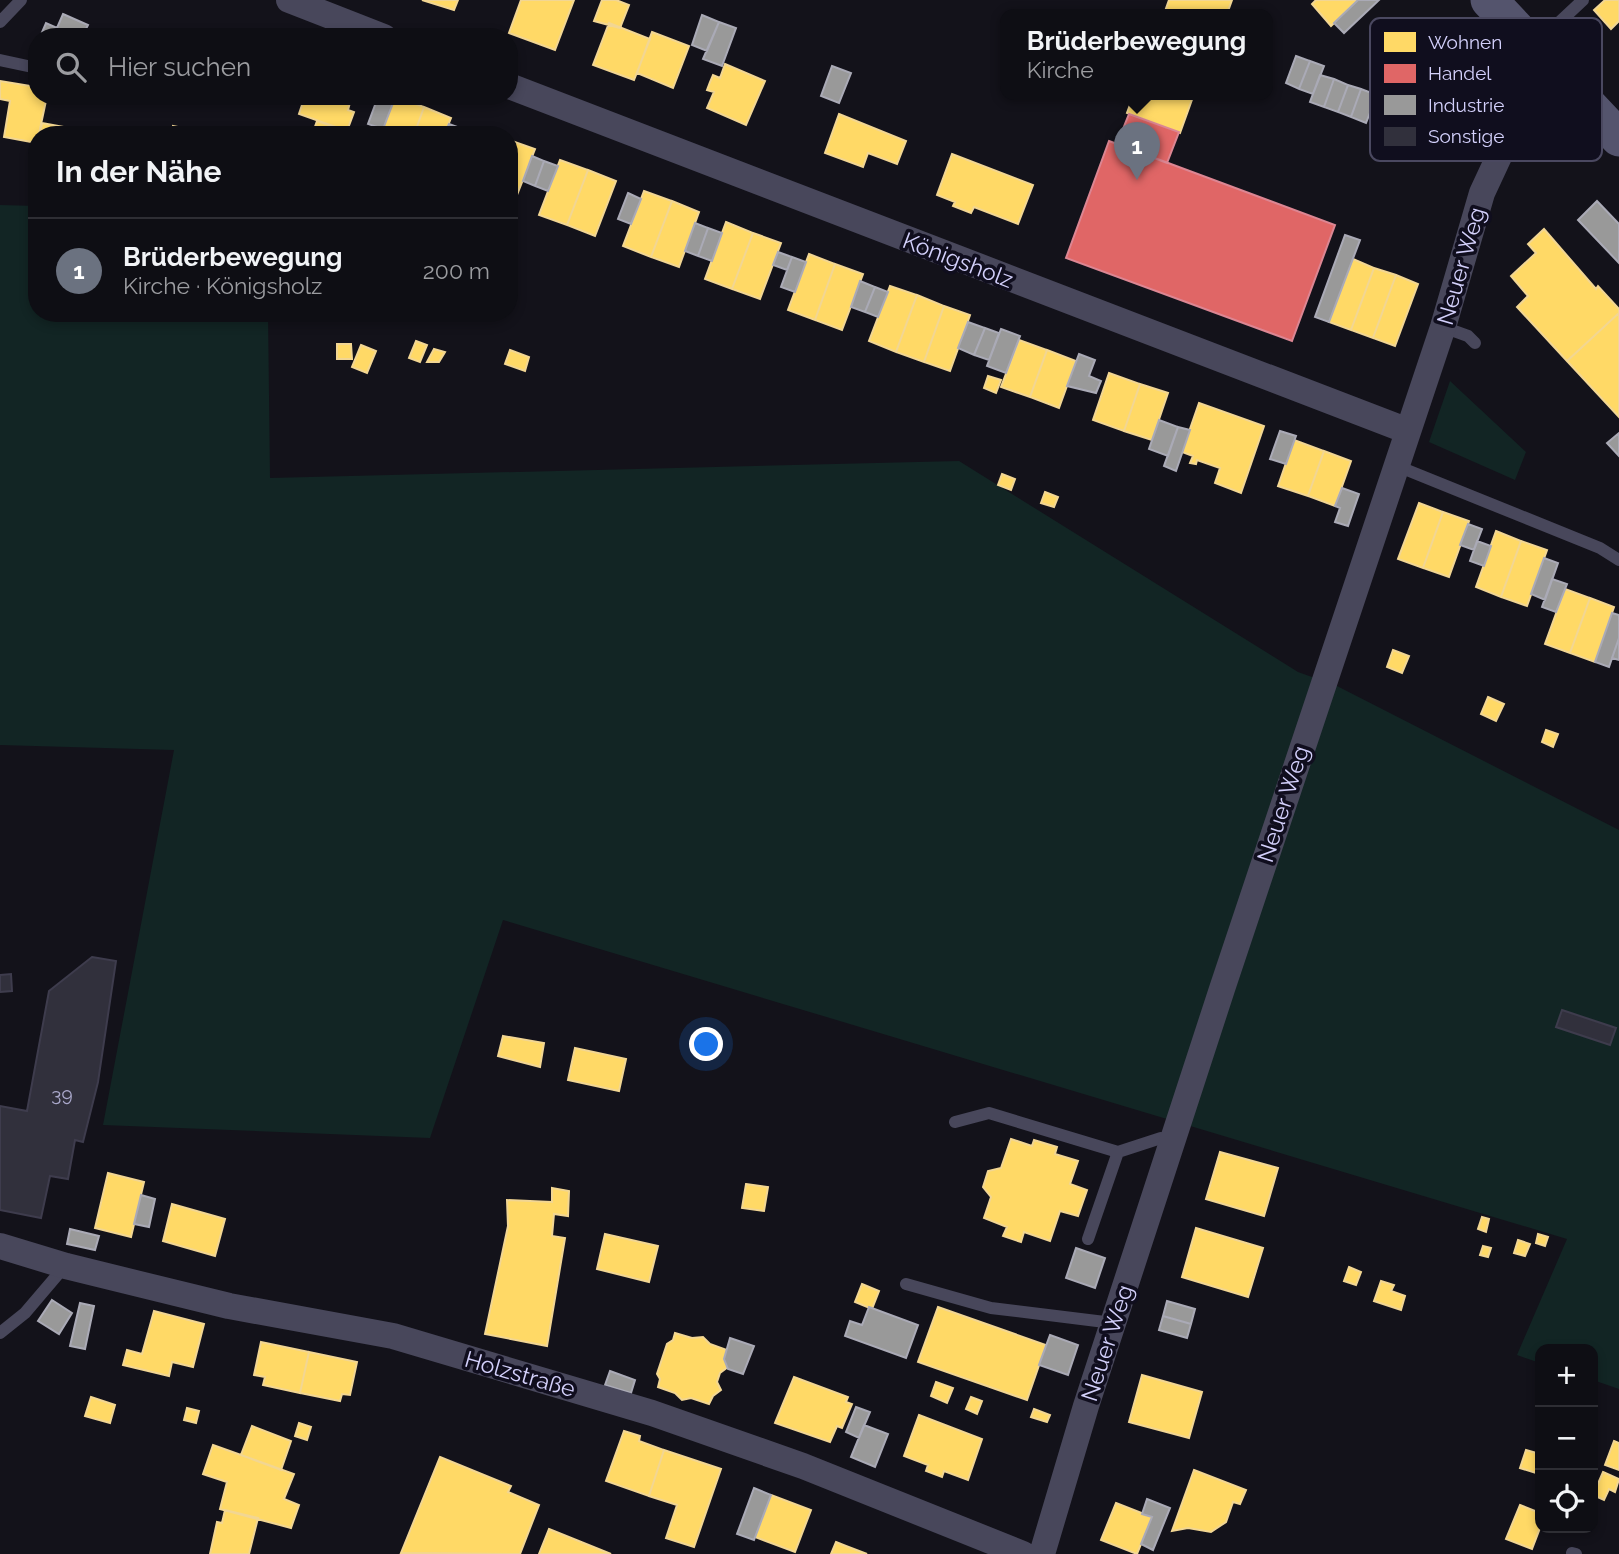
<!DOCTYPE html>
<html lang="de">
<head>
<meta charset="utf-8">
<style>
	body { margin:0; font-family:Raleway,sans-serif; background:#17171d; color:#f1f3f6 }
	.controls { position:absolute; right:21px; bottom:21px; display:grid; overflow:hidden; border-radius:14px; box-shadow:0 4px 10px #0003 }
	.controls button { width:63px; height:63px; display:grid; place-items:center; padding:0; border:0; border-bottom:2px solid #2e2e34; background:#0e0e14; color:#f1f3f6; font:35px sans-serif }
	.you { position:absolute; left:707px; top:1045px; width:24px; height:24px; margin:-18px; border:5px solid #fff; border-radius:50%; background:#1a73e8; box-shadow:0 0 0 10px #1a73e833 }
	.badge { display:grid; place-items:center; width:46px; height:46px; border-radius:50%; background:#1a73e8; color:#fff; font-size:23px; font-weight:700 }
	.pin { position:absolute; translate:-50% -58px; filter:drop-shadow(0 2px 4px #0008) }
	.pin::after { content:''; position:absolute; top:37px; width:24px; height:21px; background:inherit; clip-path:polygon(0 0,100% 0,50% 100%) }
	.popup { position:absolute; left:1000px; top:9px; width:273px; height:91px; box-sizing:border-box; display:grid; place-content:center; border-radius:14px; background:#0e0e14; filter:drop-shadow(0 2px 5px #0005); font-size:23px; white-space:nowrap; color:#9b9ca0 }
	.popup b { font-size:26px; color:#f1f3f6 }
	.popup::after { content:''; position:absolute; left:50%; top:100%; margin-left:-14px; border:14px solid transparent; border-top-color:#0e0e14 }
	.list { margin:0; padding:0; list-style:none }
	h2 { display:flex; justify-content:space-between; align-items:center; height:91px; margin:0; padding:0 28px; font-size:30px }
	h2 small { font-size:23px; font-weight:400; color:#9b9ca0 }
	.list li { display:grid; grid-template-columns:46px 1fr auto; gap:21px; align-items:center; box-sizing:border-box; height:105px; padding:0 28px; border-top:2px solid #2e2e34 }
	.list b { display:block; font-size:26px; white-space:nowrap }
	.list p { margin:0; font-size:23px; white-space:nowrap; color:#9b9ca0 }
	.list em { font-size:23px; font-style:normal; color:#9b9ca0 }
	.icon { flex:none; width:38px; height:38px; fill:none; stroke:currentColor; stroke-width:2; stroke-linecap:round; stroke-linejoin:round }
	.map { position:relative; flex:none; width:1619px; height:1554px; overflow:hidden }
	.search { position:absolute; background:#0e0e14; box-shadow:0 4px 10px #0003; left:28px; top:28px; width:490px; height:77px; display:flex; align-items:center; gap:18px; box-sizing:border-box; padding:0 24px; border-radius:28px; color:#9b9ca0; font-size:26px }
	.panel { position:absolute; background:#0e0e14; box-shadow:0 4px 10px #0003; left:28px; top:126px; width:490px; height:196px; border-radius:28px }
	.map>svg:first-child { display:block }
</style>
</head>
<body>
<div class="map">
<svg width="1619" height="1554" viewBox="0 0 1619 1554">
	<rect width="100%" height="100%" fill="#13121a"/>
	<path fill="#122524" d="M0 205 37 206V313H268L270 478 959 461 1298 672 1337 686 1619 830V1389L1593 1380V1349H1540V1363L1517 1355 1567 1239 503 920 430 1138 103 1125 174 750 0 745Z
		M1450 381 1526 452 1515 480 1429 442Z"/>
	<path fill="#ffd966" stroke="#f2d693" stroke-width="2" d="M422 0H458L454 10Z
		M521 0H574L555 50 509 33Z
		M602 0H616L629 5 620 28 594 21Z
		M1169 0H1232L1227 14H1164Z
		M1316 0H1358L1331 26 1312 4Z
		M1605 0H1619V21L1611 29 1594 10Z
		M609 23 650 39 634 80 593 65Z
		M652 32 689 46 673 88 637 73Z
		M725 64 765 81 746 125 707 108 714 92 707 90 710 82 713 75 720 78Z
		M0 81 37 87V96H47L37 143 4 137 10 101 0 99Z
		M1134 94H1194L1180 133 1127 113Z
		M305 96H349L359 100 351 99 348 110 354 112 347 131 299 114Z
		M395 96 424 107 414 135H380Z
		M424 107 451 118 444 135H414Z
		M839 114 906 141 897 164 868 153 863 167 825 153Z
		M317 121 341 129 339 135H312Z
		M42 123 91 132 90 135H40Z
		M173 126 202 132 201 135H172Z
		M509 140 535 149 513 205 509 204Z
		M952 154 1033 185 1018 224 974 207 971 213 953 206 955 202 937 195Z
		M560 160 588 170 567 225 539 215Z
		M588 170 616 181 595 236 567 225Z
		M644 191 672 201 651 257 623 246Z
		M672 201 699 212 679 267 651 257Z
		M726 222 753 233 732 289 705 279Z
		M1544 229 1596 289 1598 286 1619 309V313L1567 361 1517 307 1528 296 1511 276 1536 253 1528 244Z
		M753 233 781 243 760 299 732 289Z
		M809 254 835 264 815 320 788 310Z
		M1353 259 1374 268 1351 330 1329 322Z
		M835 264 863 274 842 330 815 320Z
		M1374 268 1396 275 1373 338 1351 330Z
		M1396 275 1418 284 1395 346 1373 338Z
		M890 286 917 295 896 352 869 341Z
		M917 295 944 306 924 362 896 352Z
		M944 306 970 315 950 371 924 362Z
		M1619 313V417L1567 361Z
		M1019 340 1047 350 1030 397 1001 387Z
		M416 341 427 345 420 362 409 358Z
		M337 344H351L352 359H337Z
		M361 345 376 351 367 373 352 367Z
		M434 349 445 352 439 362H427Z
		M510 350 529 357 525 371 505 364Z
		M1047 350 1076 361 1059 408 1030 397Z
		M1109 373 1140 384 1124 431 1093 420Z
		M988 376 1001 380 996 393 984 388Z
		M1140 384 1168 393 1152 440 1124 431Z
		M1199 403 1264 426 1241 493 1215 483 1220 468 1197 460 1196 464 1190 463 1193 456 1182 452Z
		M1294 440 1324 451 1308 496 1278 486Z
		M1324 451 1351 461 1335 506 1308 496Z
		M1002 474 1015 479 1011 490 998 485Z
		M1045 492 1058 497 1054 507 1041 503Z
		M1419 503 1443 512 1423 568 1398 559Z
		M1443 512 1469 521 1449 577 1423 568Z
		M1496 531 1521 541 1501 597 1476 587Z
		M1521 541 1547 550 1527 606 1501 597Z
		M1565 589 1590 598 1570 653 1545 644Z
		M1590 598 1614 607 1595 662 1570 653Z
		M1393 650 1409 656 1402 673 1387 667Z
		M1488 697 1504 704 1496 721 1481 714Z
		M1546 730 1558 734 1553 747 1542 742Z
		M503 1036 544 1043 540 1067 498 1056Z
		M575 1048 626 1059 619 1091 568 1080Z
		M1011 1139 1032 1146 1034 1140 1057 1147 1055 1154 1078 1161 1070 1184 1087 1190 1078 1216 1060 1211 1050 1241 1024 1232 1021 1242 1003 1236 1007 1227 984 1218 991 1197 983 1187 988 1171 1001 1168Z
		M1220 1152 1278 1168 1264 1216 1206 1199Z
		M108 1173 144 1182 131 1237 95 1228Z
		M746 1184 768 1187 764 1211 742 1208Z
		M552 1188 569 1191 568 1216 554 1214 552 1236 565 1238 547 1346 485 1334 508 1226 507 1200 552 1202Z
		M172 1204 225 1219 215 1256 163 1241Z
		M1482 1217 1489 1219 1486 1232 1478 1229Z
		M1196 1228 1263 1248 1248 1297 1182 1277Z
		M605 1234 658 1246 649 1282 597 1269Z
		M1538 1234 1548 1237 1545 1246 1536 1243Z
		M1518 1240 1530 1244 1525 1256 1514 1253Z
		M1483 1246 1491 1248 1488 1257 1480 1255Z
		M1349 1267 1361 1272 1356 1285 1344 1281Z
		M1381 1281 1394 1285 1391 1291 1405 1296 1401 1310 1374 1301Z
		M862 1284 879 1291 872 1309 855 1302Z
		M938 1307 1046 1345 1027 1400 918 1362Z
		M154 1311 204 1324 193 1367 172 1362 169 1376 123 1365 127 1350 142 1354Z
		M675 1333 692 1338 703 1337 710 1344 727 1350 724 1359 728 1367 720 1373 717 1382 721 1390 713 1396 709 1404 691 1398 682 1400 675 1393 658 1387 660 1379 657 1374 667 1344 673 1340Z
		M261 1342 309 1352 300 1393 263 1385 265 1377 254 1375Z
		M309 1352 357 1362 350 1395 342 1394 340 1401 300 1393Z
		M1142 1375 1202 1392 1189 1438 1129 1422Z
		M794 1377 848 1397 846 1402 852 1404 842 1428 837 1426 830 1442 775 1423Z
		M936 1382 953 1388 947 1403 931 1396Z
		M91 1397 115 1405 110 1423 85 1416Z
		M971 1397 982 1401 977 1414 966 1409Z
		M187 1408 199 1411 196 1423 184 1420Z
		M1034 1409 1050 1415 1047 1422 1031 1417Z
		M919 1415 982 1439 968 1480 944 1471 942 1477 926 1471 928 1465 904 1456Z
		M299 1423 311 1427 307 1440 295 1436Z
		M252 1426 291 1441 281 1470 241 1455Z
		M624 1431 640 1436 639 1441 664 1450 649 1496 606 1481Z
		M1614 1441 1619 1443V1470L1605 1465Z
		M213 1445 294 1474 284 1499 299 1505 291 1528 220 1509 227 1482 203 1474Z
		M664 1450 721 1469 694 1547 666 1538 677 1505 649 1496Z
		M1526 1450 1540 1454 1536 1473 1520 1468Z
		M440 1457 511 1486 508 1492 539 1505 520 1554 401 1553Z
		M1194 1470 1246 1490 1240 1504 1233 1502 1226 1522 1211 1532 1188 1528 1172 1531Z
		M1603 1472 1619 1479 1615 1492 1609 1489 1604 1500 1593 1495Z
		M771 1495 811 1510 795 1552 755 1537Z
		M1116 1503 1152 1517 1137 1554 1101 1540Z
		M1520 1505 1540 1513V1528L1532 1549 1506 1539Z
		M225 1510 258 1518 249 1554H210L217 1522 222 1523Z
		M549 1529 611 1554H539Z
		M836 1542 846 1546 867 1554H831Z"/>
	<path fill="#e06666" stroke="#dc8693" stroke-width="2" d="M1129 114 1179 132 1167 163 1117 144Z
		M1109 141 1335 225 1292 341 1066 258Z"/>
	<path fill="#999" stroke="#aaaab6" stroke-width="2" d="M1358 0H1379L1344 33 1334 23Z
		M63 14 88 25 82 37H40L46 23 57 28Z
		M702 15 719 22 707 51 692 45Z
		M719 22 736 28 722 66 703 59Z
		M1296 56 1310 61 1299 89 1286 83Z
		M1310 61 1324 66 1313 94 1299 89Z
		M832 66 851 73 839 103 821 96Z
		M1320 75 1334 79 1324 107 1310 102Z
		M1334 79 1348 85 1338 112 1324 107Z
		M1348 85 1361 89 1351 117 1338 112Z
		M1361 89 1377 95 1366 123 1351 117Z
		M378 97 393 103 383 129 368 124Z
		M449 124 463 129 461 135H444Z
		M532 156 544 161 535 186 523 181Z
		M544 161 558 166 548 191 535 186Z
		M628 193 641 199 631 224 618 219Z
		M1597 201 1619 224V263L1578 220Z
		M695 223 708 228 698 256 685 251Z
		M708 228 722 233 712 261 698 256Z
		M1345 235 1360 240 1329 322 1315 317Z
		M778 252 792 257 787 270 773 265Z
		M792 257 806 262 795 292 781 287Z
		M860 281 875 287 865 312 851 307Z
		M875 287 888 292 878 317 865 312Z
		M968 322 985 328 974 355 958 348Z
		M985 328 999 333 989 360 974 355Z
		M1001 329 1020 336 1006 373 987 366Z
		M1079 354 1095 360 1089 376 1101 381 1096 393 1067 386Z
		M1159 420 1178 427 1168 456 1149 449Z
		M1178 427 1190 430 1176 471 1164 466Z
		M1280 431 1296 436 1286 464 1270 459Z
		M1619 433V456L1607 443Z
		M1342 488 1359 494 1348 526 1335 522 1340 508 1335 506Z
		M1468 524 1482 529 1474 550 1460 545Z
		M1477 541 1491 546 1484 566 1470 561Z
		M1544 558 1558 563 1545 600 1531 594Z
		M1552 579 1567 584 1556 612 1542 607Z
		M1612 613 1619 615V638L1609 667 1595 662Z
		M1619 638V660L1612 658Z
		M141 1195 155 1199 149 1227 134 1224Z
		M70 1229 99 1236 95 1250 67 1244Z
		M1076 1248 1105 1258 1095 1288 1066 1278Z
		M52 1300 72 1313 59 1334 38 1321Z
		M1167 1301 1195 1309 1191 1324 1163 1316Z
		M80 1303 94 1306 85 1349 70 1346Z
		M869 1307 918 1325 906 1358 845 1336 850 1321 862 1325Z
		M1163 1316 1191 1324 1187 1338 1159 1330Z
		M1050 1335 1078 1345 1068 1375 1039 1365Z
		M730 1338 754 1346 743 1374 728 1369 724 1359Z
		M610 1371 635 1380 631 1393 605 1385Z
		M856 1407 870 1412 859 1438 846 1432Z
		M864 1425 888 1434 875 1467 851 1457Z
		M754 1488 771 1495 754 1540 737 1534Z
		M1147 1499 1170 1508 1153 1550 1141 1544 1152 1517 1142 1514Z"/>
	<path fill="#31303c" stroke="#3e3c4d" stroke-width="2" d="M92 957 116 961 98 1082 83 1142 75 1140 68 1179 50 1176 41 1218 0 1210V1106L27 1111 49 991Z
		M11 974 12 991 0 992V975Z
		M1562 1010 1616 1028 1610 1045 1556 1027Z"/>
	<g fill="none" stroke-linecap="round" stroke-linejoin="round">
		<path stroke="#48475b" stroke-width="12" d="M0 22 21 0
			M1535 45 1583 0
			M0 60 37 68
			M1425 142 1511 134
			M1443 327 1468 336 1475 343
			M1397 466 1600 548 1619 560
			M955 1122 989 1113 1118 1152
			M1088 1239 1118 1152 1161 1138 1173 1141
			M906 1284 991 1308 1113 1323
			M0 1333 25 1313 65 1266
			M1572 1553 1576 1554"/>
		<path stroke="#48475b" stroke-width="26" d="M289 0 384 37
			M509 86 1408 431
			M0 1246 66 1266 229 1306 393 1336 652 1413 803 1466 1023 1554
			M1042 1554 1086 1406 1222 989 1443 327 1482 193 1528 94 1553 69"/>
		<path stroke="#54546d" stroke-width="37" d="M1489 0 1619 138"/>
	</g>
	<g text-anchor="middle" stroke-width="7" stroke-linejoin="round" paint-order="stroke">
		<g font-size="19" fill="#aaa8cb">
			<text x="62" y="1101">39</text>
		</g>
		<g font-size="23" fill="#d3d0fb" stroke="#100e1e">
			<text transform="translate(958 260) rotate(21)" y="8">Königsholz</text>
			<text transform="translate(1461 266) rotate(-74)" y="8">Neuer Weg</text>
			<text transform="translate(1283 804) rotate(-72)" y="8">Neuer Weg</text>
			<text transform="translate(1107 1343) rotate(-72)" y="8">Neuer Weg</text>
			<text transform="translate(520 1374) rotate(16)" y="8">Holzstraße</text>
		</g>
	</g>
	<rect x="1370" y="18" width="232" height="143" rx="10" fill="#100e1e" stroke="#4a4860" stroke-width="2"/>
	<rect x="1384" y="32" width="32" height="20" fill="#ffd966"/>
	<rect x="1384" y="64" width="32" height="19" fill="#e06666"/>
	<rect x="1384" y="95" width="32" height="20" fill="#999"/>
	<rect x="1384" y="127" width="32" height="19" fill="#31303c"/>
	<g font-size="19" fill="#d3d0fb">
		<text x="1428" y="49">Wohnen</text>
		<text x="1428" y="80">Handel</text>
		<text x="1428" y="112">Industrie</text>
		<text x="1428" y="143">Sonstige</text>
	</g>
</svg>
<div class="controls">
<button>+</button>
<button>−</button>
<button><svg class="icon" aria-label="locate" viewBox="0 0 24 24"><circle cx="12" cy="12" r="6"/><path d="M12 2v4M12 18v4M2 12h4M18 12h4"/></svg></button>
</div>
<div class="you"></div>
<div class="pin badge" style="left:1137px;top:180px;background:#6b7280">1</div>
<div class="popup"><b>Brüderbewegung</b>Kirche</div>
<div class="search"><svg class="icon" aria-label="search" viewBox="0 0 24 24"><circle cx="10" cy="10" r="6"/><path d="M15 15l6 6"/></svg>Hier suchen</div>
<section class="panel">
<h2>In der Nähe<small></small></h2>
<ul class="list">
<li><span class="badge" style="background:#6b7280">1</span><div><b>Brüderbewegung</b><p>Kirche · Königsholz</p></div><em>200 m</em></li>
</ul>
</section>
</div>
</body>
</html>
